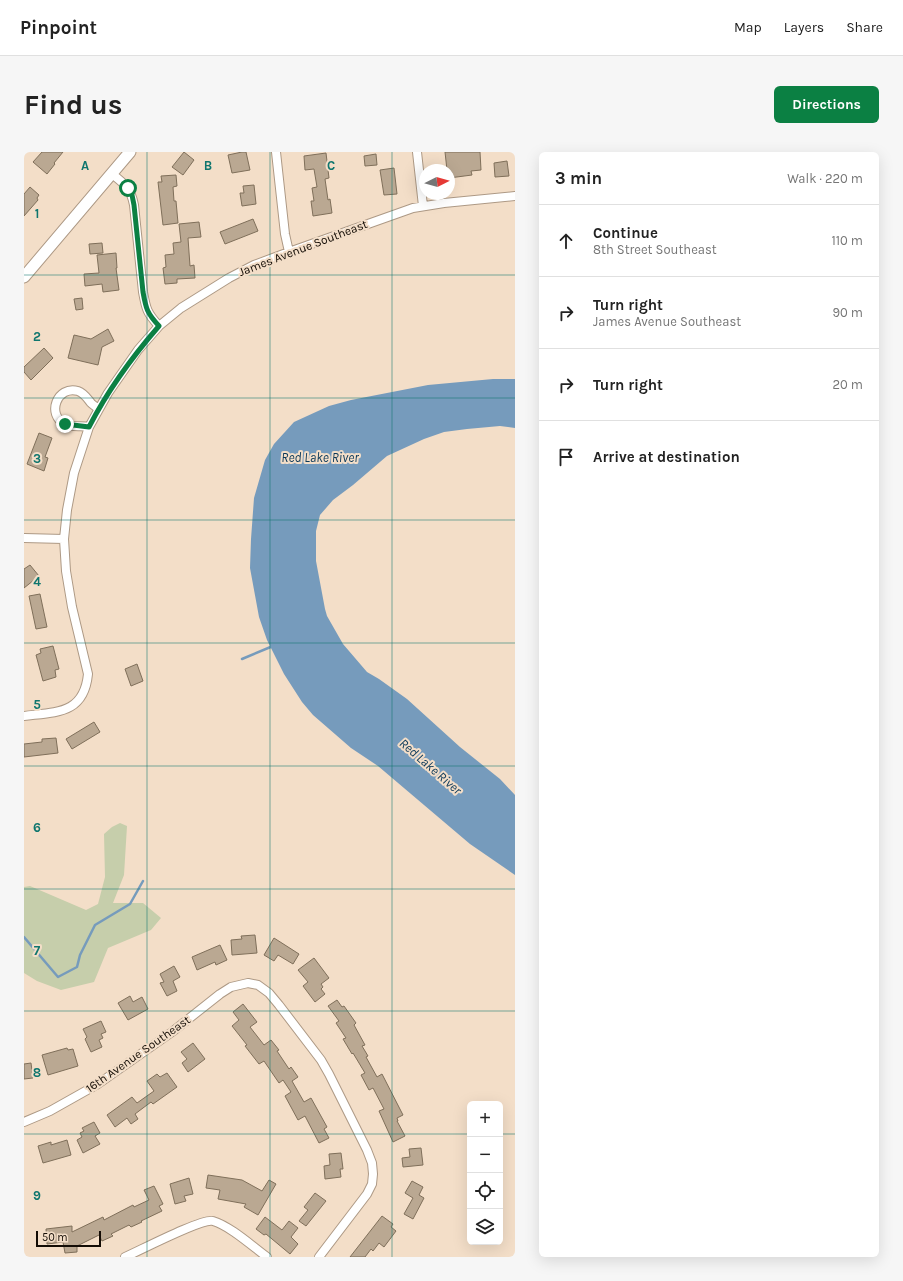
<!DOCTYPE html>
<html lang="en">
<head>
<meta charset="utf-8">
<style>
	body { margin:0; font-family:Karla,sans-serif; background:#f6f6f6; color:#222 }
	.controls { position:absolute; right:12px; bottom:12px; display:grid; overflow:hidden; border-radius:6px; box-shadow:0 4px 16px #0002 }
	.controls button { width:36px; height:36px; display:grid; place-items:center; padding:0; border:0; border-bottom:1px solid #e0e0e0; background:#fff; color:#222; font:20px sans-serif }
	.compass { position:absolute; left:395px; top:12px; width:36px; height:36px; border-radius:50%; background:#fff; box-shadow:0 4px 16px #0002; rotate:84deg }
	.scale { position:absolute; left:12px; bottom:10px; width:65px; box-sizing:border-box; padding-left:4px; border:2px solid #130c05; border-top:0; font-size:11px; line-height:14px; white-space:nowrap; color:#130c05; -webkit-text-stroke:3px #f3dec8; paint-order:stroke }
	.stop { position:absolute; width:12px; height:12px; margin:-9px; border:3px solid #0b8043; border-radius:50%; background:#fff }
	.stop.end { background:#0b8043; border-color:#fff; box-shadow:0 1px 4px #0008 }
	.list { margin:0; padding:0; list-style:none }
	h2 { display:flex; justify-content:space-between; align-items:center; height:52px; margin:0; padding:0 16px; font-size:17px }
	h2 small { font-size:13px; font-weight:400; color:#767676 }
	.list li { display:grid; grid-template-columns:26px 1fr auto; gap:12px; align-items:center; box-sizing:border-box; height:72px; padding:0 16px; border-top:1px solid #e0e0e0 }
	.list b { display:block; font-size:15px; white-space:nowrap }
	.list p { margin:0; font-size:13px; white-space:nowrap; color:#767676 }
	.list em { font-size:13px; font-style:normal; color:#767676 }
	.icon { flex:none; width:22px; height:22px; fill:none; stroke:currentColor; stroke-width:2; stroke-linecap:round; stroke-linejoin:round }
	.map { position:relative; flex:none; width:491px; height:1105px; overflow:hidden; border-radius:6px }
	header { display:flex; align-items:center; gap:24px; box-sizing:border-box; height:56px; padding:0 20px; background:#fff; border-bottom:1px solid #e0e0e0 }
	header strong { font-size:19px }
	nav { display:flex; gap:22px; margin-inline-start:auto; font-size:14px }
	.intro { display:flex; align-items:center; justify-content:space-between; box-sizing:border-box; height:96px; padding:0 24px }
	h1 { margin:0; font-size:28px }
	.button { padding:10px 18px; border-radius:6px; background:#0b8043; color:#fff; font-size:14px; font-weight:700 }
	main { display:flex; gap:24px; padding:0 24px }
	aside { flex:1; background:#fff; border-radius:6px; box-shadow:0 4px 16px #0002 }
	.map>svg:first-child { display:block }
</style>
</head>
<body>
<header>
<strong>Pinpoint</strong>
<nav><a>Map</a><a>Layers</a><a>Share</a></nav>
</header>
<div class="intro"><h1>Find us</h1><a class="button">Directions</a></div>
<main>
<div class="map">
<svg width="491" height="1105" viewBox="0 0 491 1105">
	<rect width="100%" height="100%" fill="#f3dec8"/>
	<path fill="#c6ceab" d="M96 671 103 674 100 723 89 751H119L137 766 127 778 84 796 70 830 37 838 13 829 0 821V735L6 734 62 758 74 752 81 725 80 682 88 675Z"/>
	<path fill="#769bbc" d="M469 227H491V276L476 274 443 277 420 280 400 287 363 304 329 333 309 348 296 363 292 379V409L301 457 303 464 319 492 343 520 355 527 383 547 436 595 476 627 491 643V723L446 692 354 614 327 596 289 563 278 550 260 522 243 488 235 465 226 416 227 387 230 346 241 308 250 292 270 270 305 254 327 248 404 233Z"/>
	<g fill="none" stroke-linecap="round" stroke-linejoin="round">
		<path stroke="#769bbc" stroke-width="2.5" d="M218 507 249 494
			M0 785 34 825 53 815 56 803 71 773 106 752 119 729"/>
	</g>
	<path fill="#baa892" stroke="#7f6f5a" d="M18 0H39L30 11 31 12 23 22 9 10Z
		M160 0 170 8 159 23 148 15Z
		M218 0H222L226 18 208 21 204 3Z
		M421 0H456L457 18 447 19 448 23 425 26V18H423Z
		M302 1 305 26 301 27 304 48 306 47 308 61 289 64 287 49H290L288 36 293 35 290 17 281 18 280 4Z
		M352 2 353 13 341 14 340 4Z
		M483 9 485 24 471 25 470 11Z
		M370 16 373 42 360 43 356 18Z
		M152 23 153 34 149 35 150 49H152L154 71 139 73 134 30H138L137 24Z
		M230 33 232 52 218 54 216 41H220L219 34Z
		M6 35 15 43 13 46 14 48 0 64V42Z
		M229 67 234 79 201 92 196 80Z
		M175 70 177 85 164 86 166 114 170 113 171 126 153 127V131L141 132 139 116 142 115 141 103 150 102 149 91 157 90 155 72Z
		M78 91 79 101 66 102 65 92Z
		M92 101 93 116H92L95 138 79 140 78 132 61 134 60 122 75 121 73 103Z
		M58 146 59 157 52 158 50 147Z
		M84 177 90 189 78 195 74 213 44 206 50 183 67 187Z
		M20 196 29 206 7 228 0 220V215Z
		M15 281 28 286 21 305 24 306 20 319 3 312Z
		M6 413 15 424 0 436V417Z
		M16 442 23 475 12 477 5 444Z
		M29 494 35 517 31 518 32 525 19 529 12 503 17 501 16 497Z
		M113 512 119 529 107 534 101 517Z
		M70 570 76 580 48 597 42 587Z
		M32 586 34 601 0 605V592L18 590V587Z
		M231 783 233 801 208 803 207 788 218 787 217 784Z
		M250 786 275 802 269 812 254 803 250 809 240 803Z
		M196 793 203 808 192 813 191 810 173 818 168 805Z
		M290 806 305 826 297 832 299 835 297 837 301 842 291 850 279 834 284 830 274 818Z
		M150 814 156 825 149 829 153 839 143 844 136 831 140 830 136 822Z
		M106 844 109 850 118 845 124 857 104 868 94 851Z
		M313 848 318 855 320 854 332 871 330 873 341 893 338 894 344 904 342 905 353 925 358 922 379 963 373 966 374 969H373L381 984 369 990 355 959 360 957 349 936 345 938 337 923 341 921 329 901 328 902 319 887 322 886 312 871 315 869 304 854Z
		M219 852 233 870 226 875 240 893 247 888 255 898 253 899 265 917 267 915 274 925 268 929 280 950 287 946 303 975 300 977 305 986 295 991 281 964 274 968 261 944 267 940 259 928 255 931 240 909 235 912 221 894 223 893 208 874 215 868 209 860Z
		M77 869 82 880 77 882 79 886 75 888 78 895 67 900 61 887 63 885 59 877Z
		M169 891 181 907 164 920 158 911 163 907 157 900Z
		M43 896 44 898 49 897 54 914 24 923 18 903Z
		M7 911 9 926 0 927V912Z
		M143 921 153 935 129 952 127 950 111 962 114 967 107 972 103 966 91 975 83 963 108 945 113 951 130 939 123 929 133 922 136 925Z
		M70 970 76 981 71 984 76 992 59 1001 53 988 58 985 56 981 60 979 58 976Z
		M43 988 47 1003 19 1011 14 994 27 990V993Z
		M397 996 399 1013 379 1015 378 1006 386 1005 385 997Z
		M317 1001 319 1017H316L317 1025 301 1027 300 1014 306 1013 305 1002Z
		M184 1023 218 1028 238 1039 245 1028 252 1032 234 1063 220 1055 222 1052 194 1047 196 1038 182 1036Z
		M165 1026 169 1042 160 1044 162 1049 151 1052 146 1032Z
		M388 1029 399 1035 395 1043 400 1046 389 1067 380 1062 389 1046 381 1041Z
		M130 1034 139 1052 135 1054 138 1059 117 1069 118 1070 107 1075 105 1073 87 1082 89 1084 78 1089 75 1083 53 1094V1100L41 1101 39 1090 23 1092 22 1077 48 1074V1080L79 1065 80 1068 109 1053 110 1055 125 1048 120 1038Z
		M291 1041 302 1049 282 1074 275 1069 284 1058 280 1055Z
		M358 1064 369 1072 367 1075 372 1079 360 1095 355 1091 349 1099 347 1097 341 1105H326Z
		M241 1065 258 1078 265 1069 274 1076 267 1085 274 1092 266 1102 242 1082 240 1083 232 1077Z"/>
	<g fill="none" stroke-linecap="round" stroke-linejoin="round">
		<defs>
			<path id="minor" d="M252 0 261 82 265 100
				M393 0 399 54
				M88 22C101 32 107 37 110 53L119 140C122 157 123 161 135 174
				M65 275C58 273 48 276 41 272 22 263 33 233 54 239 60 241 63 246 67 251 69 253 72 255 75 257
				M0 386 40 387
				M0 564C33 560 60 562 64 522L48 455 42 419 40 387 43 358 50 321 65 275 75 257 84 241 114 198 135 174 157 156 205 126 230 113 265 100 389 56 420 51 491 44
				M0 970 26 959 74 932 148 880 196 842 207 835 224 831 234 833 245 841 255 853 297 908 305 922 343 998 348 1011 349 1022 348 1032 343 1042 295 1105
				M101 1105C115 1099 178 1066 189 1069 206 1074 228 1094 243 1105"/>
			<path id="tertiary" d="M0 125 106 0"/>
		</defs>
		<use href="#minor" stroke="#ad9985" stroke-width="10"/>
		<use href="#tertiary" stroke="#ad9985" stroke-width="13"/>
		<use href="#minor" stroke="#fff" stroke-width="8"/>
		<use href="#tertiary" stroke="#fff" stroke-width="11"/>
	</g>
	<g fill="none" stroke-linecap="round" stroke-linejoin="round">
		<path stroke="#0b8043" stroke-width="5" d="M41 272 65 275C84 238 108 205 135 174 123 161 122 157 119 140L110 53 108 43 104 36"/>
	</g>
	<path fill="none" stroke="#0f766e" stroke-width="1" stroke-opacity="0.55" d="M123 0V1105M246 0V1105M368 0V1105M0 123H491M0 246H491M0 368H491M0 491H491M0 614H491M0 737H491M0 859H491M0 982H446M476 982H491"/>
	<g text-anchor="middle" stroke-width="4" stroke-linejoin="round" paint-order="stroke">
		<g font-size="12" fill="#130c05" stroke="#f3dec8">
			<text transform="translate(279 96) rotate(-21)" y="4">James Avenue Southeast</text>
			<text transform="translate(114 902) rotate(-35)" y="4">16th Avenue Southeast</text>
		</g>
		<g font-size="13" font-style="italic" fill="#093758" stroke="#f3dec8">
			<text x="296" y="310">Red Lake River</text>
			<text transform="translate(407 614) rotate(41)" y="5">Red Lake River</text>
		</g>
	</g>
	<g font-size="13" text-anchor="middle" font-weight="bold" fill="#0f766e" stroke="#f3dec8" stroke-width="4" stroke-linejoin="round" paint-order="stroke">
		<text x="61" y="18">A</text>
		<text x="184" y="18">B</text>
		<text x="307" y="18">C</text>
		<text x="13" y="66">1</text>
		<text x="13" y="189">2</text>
		<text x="13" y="311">3</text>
		<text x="13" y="434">4</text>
		<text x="13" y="557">5</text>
		<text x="13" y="680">6</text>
		<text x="13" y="803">7</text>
		<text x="13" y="925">8</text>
		<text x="13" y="1048">9</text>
	</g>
</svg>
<div class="controls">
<button>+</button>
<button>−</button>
<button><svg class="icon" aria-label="locate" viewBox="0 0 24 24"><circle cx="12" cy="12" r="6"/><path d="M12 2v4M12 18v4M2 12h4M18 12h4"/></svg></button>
<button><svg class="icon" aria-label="layers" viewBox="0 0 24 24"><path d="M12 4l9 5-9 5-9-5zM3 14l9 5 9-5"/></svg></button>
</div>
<svg class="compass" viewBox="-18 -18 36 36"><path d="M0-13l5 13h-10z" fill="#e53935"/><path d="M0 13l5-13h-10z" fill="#767676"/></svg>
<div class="scale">50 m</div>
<div class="stop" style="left:104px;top:36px"></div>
<div class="stop end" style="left:41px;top:272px"></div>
</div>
<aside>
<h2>3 min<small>Walk · 220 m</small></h2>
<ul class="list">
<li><svg class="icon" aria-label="ahead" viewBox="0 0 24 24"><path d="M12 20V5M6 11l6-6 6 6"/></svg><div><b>Continue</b><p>8th Street Southeast</p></div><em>110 m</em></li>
<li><svg class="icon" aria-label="right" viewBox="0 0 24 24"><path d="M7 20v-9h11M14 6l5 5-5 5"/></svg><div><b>Turn right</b><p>James Avenue Southeast</p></div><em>90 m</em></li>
<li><svg class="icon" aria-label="right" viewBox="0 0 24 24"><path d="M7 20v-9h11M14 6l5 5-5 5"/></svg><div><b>Turn right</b></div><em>20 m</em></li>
<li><svg class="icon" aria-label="arrive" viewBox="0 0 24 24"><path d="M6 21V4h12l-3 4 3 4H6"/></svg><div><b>Arrive at destination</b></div></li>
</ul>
</aside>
</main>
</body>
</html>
